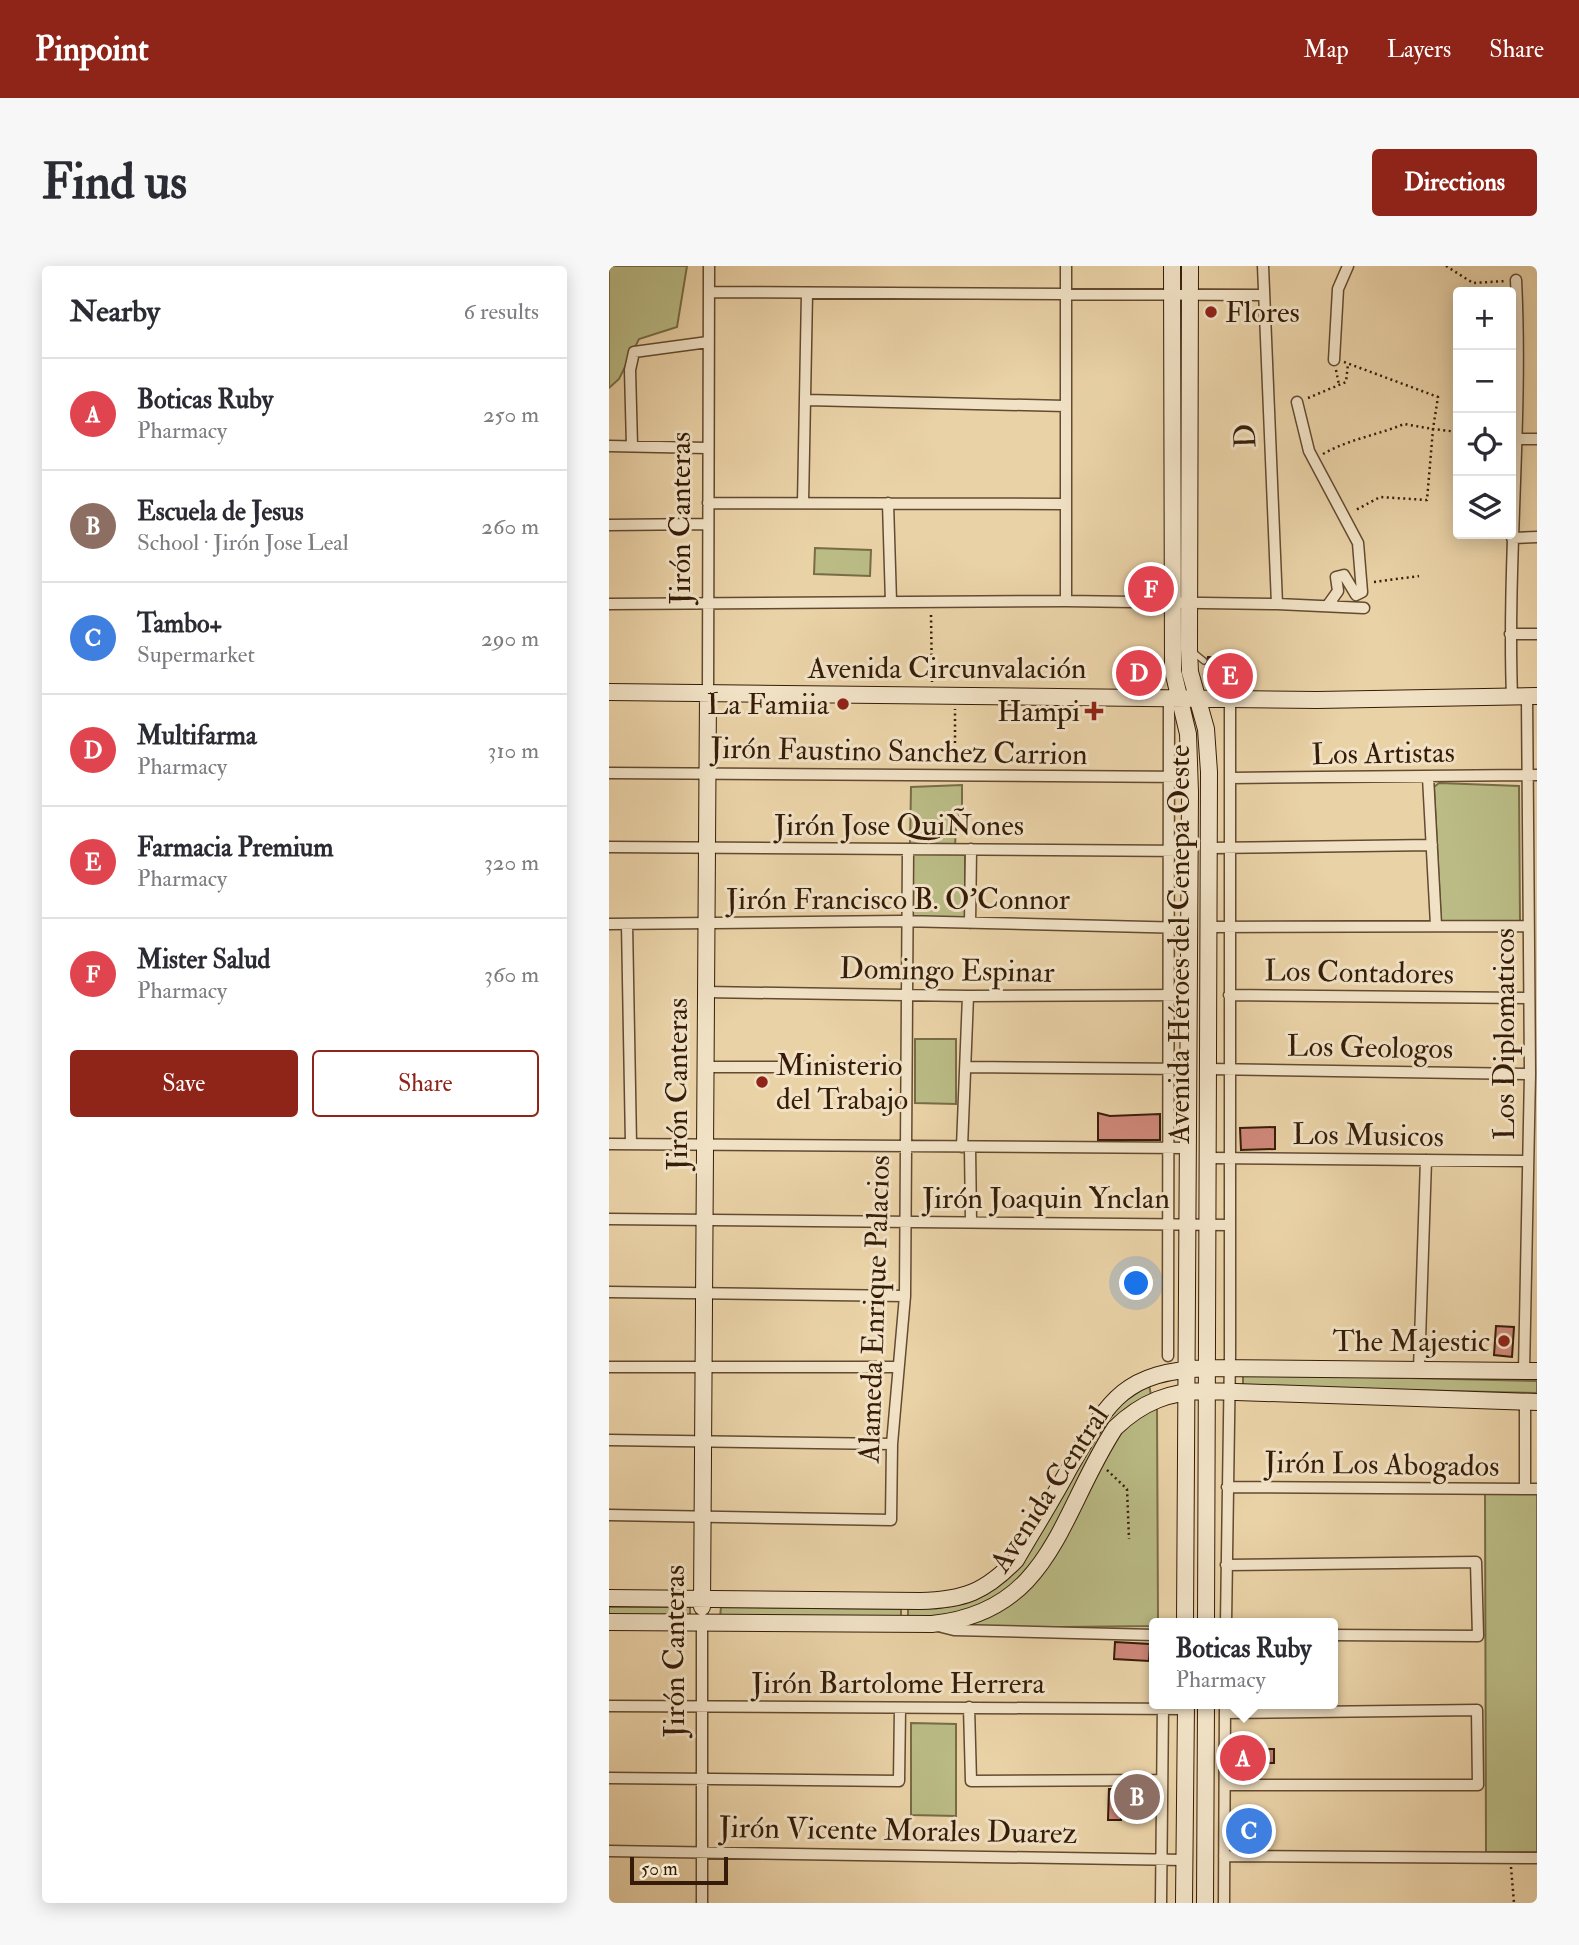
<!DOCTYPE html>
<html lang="en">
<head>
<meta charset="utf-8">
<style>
	body { margin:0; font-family:"IM FELL Double Pica",serif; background:#f7f7f7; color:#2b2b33 }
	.controls { position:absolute; right:21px; top:21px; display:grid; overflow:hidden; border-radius:7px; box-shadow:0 4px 18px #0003 }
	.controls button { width:63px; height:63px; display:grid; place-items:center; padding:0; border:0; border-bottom:2px solid #e1e1e2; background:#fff; color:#2b2b33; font:35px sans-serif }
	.scale { position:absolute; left:21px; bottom:18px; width:98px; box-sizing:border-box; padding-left:7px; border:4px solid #361c08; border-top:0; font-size:19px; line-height:24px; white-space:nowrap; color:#361c08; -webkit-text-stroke:5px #f1e2c6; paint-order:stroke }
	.you { position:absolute; left:528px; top:1018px; width:24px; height:24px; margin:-18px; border:5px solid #fff; border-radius:50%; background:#1a73e8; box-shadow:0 0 0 10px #1a73e833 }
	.badge { display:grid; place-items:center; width:46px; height:46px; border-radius:50%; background:#8f2418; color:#fff; font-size:23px; font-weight:700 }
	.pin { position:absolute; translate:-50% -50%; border:4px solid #fff; box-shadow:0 2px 7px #0006 }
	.popup { position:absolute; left:540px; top:1352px; width:189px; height:91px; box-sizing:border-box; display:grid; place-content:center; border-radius:7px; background:#fff; filter:drop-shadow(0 2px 5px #0005); font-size:23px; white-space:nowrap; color:#7c7c81 }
	.popup b { font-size:26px; color:#2b2b33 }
	.popup::after { content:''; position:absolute; left:50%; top:100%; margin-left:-14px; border:14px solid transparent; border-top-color:#fff }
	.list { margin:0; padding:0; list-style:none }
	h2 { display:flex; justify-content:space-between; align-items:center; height:91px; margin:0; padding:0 28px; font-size:30px }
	h2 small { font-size:23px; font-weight:400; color:#7c7c81 }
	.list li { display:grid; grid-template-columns:46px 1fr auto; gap:21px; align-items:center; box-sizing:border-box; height:112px; padding:0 28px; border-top:2px solid #e1e1e2 }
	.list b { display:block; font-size:26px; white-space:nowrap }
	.list p { margin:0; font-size:23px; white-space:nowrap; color:#7c7c81 }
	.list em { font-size:23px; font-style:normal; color:#7c7c81 }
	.actions { display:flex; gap:14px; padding:21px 28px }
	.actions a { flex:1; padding:16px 0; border:2px solid #8f2418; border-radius:7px; text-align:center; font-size:24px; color:#8f2418 }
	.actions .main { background:#8f2418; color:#fff }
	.icon { flex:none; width:38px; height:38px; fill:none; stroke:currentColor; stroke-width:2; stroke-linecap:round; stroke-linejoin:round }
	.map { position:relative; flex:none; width:928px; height:1637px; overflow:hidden; border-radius:7px }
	header { display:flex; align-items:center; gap:42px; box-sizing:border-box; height:98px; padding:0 35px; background:#8f2418; color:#fff }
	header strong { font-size:33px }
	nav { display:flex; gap:38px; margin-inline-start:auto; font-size:24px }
	.intro { display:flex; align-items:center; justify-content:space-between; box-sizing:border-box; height:168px; padding:0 42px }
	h1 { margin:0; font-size:49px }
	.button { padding:18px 32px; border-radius:7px; background:#8f2418; color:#fff; font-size:24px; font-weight:700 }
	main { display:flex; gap:42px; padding:0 42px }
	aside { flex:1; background:#fff; border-radius:7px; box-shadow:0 4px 18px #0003 }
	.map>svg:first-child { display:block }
</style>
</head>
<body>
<header>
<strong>Pinpoint</strong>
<nav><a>Map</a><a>Layers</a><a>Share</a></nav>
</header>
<div class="intro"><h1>Find us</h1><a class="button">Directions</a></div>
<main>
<aside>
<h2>Nearby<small>6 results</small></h2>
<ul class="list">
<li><span class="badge" style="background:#e0444e">A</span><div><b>Boticas Ruby</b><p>Pharmacy</p></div><em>250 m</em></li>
<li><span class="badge" style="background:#8d6e63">B</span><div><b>Escuela de Jesus</b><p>School · Jirón Jose Leal</p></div><em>260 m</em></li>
<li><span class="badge" style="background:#3f7fe0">C</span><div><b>Tambo+</b><p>Supermarket</p></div><em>290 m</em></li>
<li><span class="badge" style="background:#e0444e">D</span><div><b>Multifarma</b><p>Pharmacy</p></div><em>310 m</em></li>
<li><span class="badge" style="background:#e0444e">E</span><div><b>Farmacia Premium</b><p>Pharmacy</p></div><em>320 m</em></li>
<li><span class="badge" style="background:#e0444e">F</span><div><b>Mister Salud</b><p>Pharmacy</p></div><em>360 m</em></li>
</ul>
<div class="actions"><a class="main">Save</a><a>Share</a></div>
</aside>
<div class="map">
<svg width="928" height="1637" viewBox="0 0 928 1637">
	<rect width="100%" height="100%" fill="#ead2a7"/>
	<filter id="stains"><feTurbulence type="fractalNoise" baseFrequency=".00286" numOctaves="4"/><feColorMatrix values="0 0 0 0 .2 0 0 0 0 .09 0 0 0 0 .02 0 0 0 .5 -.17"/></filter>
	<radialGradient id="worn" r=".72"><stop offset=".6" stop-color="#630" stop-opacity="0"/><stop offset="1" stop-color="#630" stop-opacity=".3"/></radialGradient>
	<path fill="#babb85" stroke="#786c46" stroke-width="2" d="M0 0H78L68 61 30 73 10 113 0 122Z
		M206 282 262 284 261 310 205 308Z
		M830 517 910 520 911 655H832L825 521Z
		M353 519V549L348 550 346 579H301L302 521Z
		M302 586 356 587V655L300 654Z
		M306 773H347V838L306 837Z
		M634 1108 928 1115V1127L634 1120Z
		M540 1119 542 1129 515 1144 418 1307 393 1327 349 1350 299 1352V1343C346 1342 370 1340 405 1306L498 1147Z
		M548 1141 549 1357H545V1360L355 1362 400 1338 514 1163 534 1147Z
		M928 1226V1586H877L876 1228Z
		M0 1341H81V1351L0 1352Z
		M112 1341 292 1343V1352L111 1351Z
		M302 1457 347 1458V1550L302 1549Z"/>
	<path fill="#d0887a" stroke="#361c08" stroke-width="2" d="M599 391 615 392 614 408 606 403 601 408H595Z
		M489 847 501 850 551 848V874H489Z
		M666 861V883L632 884 631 862Z
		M887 1060 905 1061 903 1091 885 1089Z
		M506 1376 541 1378 540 1395 505 1393Z
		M627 1483H665V1497H627Z
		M500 1523H545L544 1540 512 1539V1554H499Z"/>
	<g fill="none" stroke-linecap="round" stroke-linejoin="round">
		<defs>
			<path id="lane" d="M584 386 595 395
				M606 408 610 429"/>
			<path id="street" d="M654 0 668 338
				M100 26 654 29
				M725 94 729 23 739 0
				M198 134 456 140
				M688 136 700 185 749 277 753 326 747 329 735 309 727 311 729 325 719 339
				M907 173H928
				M0 180 98 182
				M23 180 21 104 25 86 99 76
				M99 237 455 238
				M194 237 198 27
				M279 237 282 336
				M0 259 99 258
				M903 272 928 271
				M457 335V0
				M0 338 457 335 668 338 755 342
				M901 368H928
				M99 428 100 0
				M903 431C898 292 914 153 907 14
				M0 507 580 511
				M819 511 827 659
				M621 512 928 509
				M0 581 580 585
				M600 582 823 579
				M361 657 362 583
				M0 658 292 655 579 662
				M18 658 22 878
				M600 661 919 660
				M96 726 359 730 579 729
				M620 729 920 732
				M95 801H295
				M357 801 579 803
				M599 803 921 808
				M0 878 578 882
				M353 881 359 730
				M361 881 362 956
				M599 892 919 895
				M0 953 621 959
				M0 1026 296 1030
				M559 1090 560 431
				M0 1101H289
				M810 1104 817 894
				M915 1105 921 808 918 430
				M0 1174 283 1178
				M618 1221 928 1223
				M916 1223V1135
				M0 1249 282 1254 283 1178 296 1030 299 583
				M617 1299 867 1296 869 1370 723 1369
				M93 1357V1637
				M617 1357 621 1089V433
				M329 1360 345 1364 545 1369
				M0 1440 577 1443
				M360 1441 362 1515 553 1514
				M0 1512 290 1515 291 1442
				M616 1519H869L868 1444 616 1447
				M0 1585 576 1594
				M615 1590 928 1592
				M552 1637 554 1438
				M615 1637 616 1438"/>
			<path id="secondary" d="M563 0 564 405 579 468 581 526 576 1357
				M581 0 580 383 581 406 597 463 600 506 597 1357
				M0 426 708 434 928 430
				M0 1332 311 1335C355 1334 376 1326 407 1294 425 1263 444 1233 461 1201 500 1134 514 1106 598 1102L928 1105
				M93 1341 99 428
				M0 1356 323 1358C443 1346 450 1248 506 1162 533 1136 561 1125 598 1125L928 1136
				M575 1637 577 1438
				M596 1637 597 1438"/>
		</defs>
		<use href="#lane" stroke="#634a30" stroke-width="8"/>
		<use href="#street" stroke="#634a30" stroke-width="13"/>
		<use href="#secondary" stroke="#361c08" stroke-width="18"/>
		<path stroke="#361c08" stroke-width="2.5" stroke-dasharray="2 3.5" stroke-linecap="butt" d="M837 0 864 17 897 15
			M735 96 829 131 824 163 849 166
			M727 104 730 119
			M699 132 737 116 739 98
			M714 188C740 173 769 169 795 158L824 163 818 234 771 231 745 245
			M765 316 810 310
			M322 349 323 416
			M346 499V443
			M498 1204 518 1223 520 1273
			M902 1601 905 1637"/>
		<use href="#lane" stroke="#f1e2c6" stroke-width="5"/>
		<use href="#street" stroke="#f1e2c6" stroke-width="10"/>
		<use href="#secondary" stroke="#f1e2c6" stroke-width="16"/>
	</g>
	<g fill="#8f2418" stroke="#f1e2c6" stroke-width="2.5">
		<circle cx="602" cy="46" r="7"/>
		<circle cx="234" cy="438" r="7"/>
		<path d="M481.5 434.5h7v7h7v7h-7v7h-7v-7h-7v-7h7z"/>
		<circle cx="153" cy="816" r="7"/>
		<circle cx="895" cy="1075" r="7"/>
	</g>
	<g text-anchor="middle" stroke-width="6" stroke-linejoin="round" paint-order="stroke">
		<g font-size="30" fill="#361c08" stroke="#f1e2c6" text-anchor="end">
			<text x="616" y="56" text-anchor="start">Flores</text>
			<text x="220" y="448">La Famiia</text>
			<text x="471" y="455">Hampi</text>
			<text x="167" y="809" text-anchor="start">Ministerio<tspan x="167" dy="34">del Trabajo</tspan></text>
			<text x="881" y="1085">The Majestic</text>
		</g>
		<g font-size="30" fill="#361c08" stroke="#f1e2c6">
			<text transform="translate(636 170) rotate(-92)" y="10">D</text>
			<text transform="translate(71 252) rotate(-90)" y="10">Jirón Canteras</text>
			<text x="338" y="412">Avenida Circunvalación</text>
			<text transform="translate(290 485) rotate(1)" y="10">Jirón Faustino Sanchez Carrion</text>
			<text transform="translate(774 487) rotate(-1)" y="10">Los Artistas</text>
			<text x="290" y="569">Jirón Jose QuiÑones</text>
			<text x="289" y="643">Jirón Francisco B. O'Connor</text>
			<text transform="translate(570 678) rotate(-90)" y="10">Avenida Héroes del Cenepa Oeste</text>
			<text transform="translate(338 704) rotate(1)" y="10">Domingo Espinar</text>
			<text transform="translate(750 706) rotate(1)" y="10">Los Contadores</text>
			<text transform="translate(895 768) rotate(-90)" y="10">Los Diplomaticos</text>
			<text transform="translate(761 781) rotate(1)" y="10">Los Geologos</text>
			<text transform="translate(68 818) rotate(-90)" y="10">Jirón Canteras</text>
			<text transform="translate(759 869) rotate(1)" y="10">Los Musicos</text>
			<text x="437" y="942">Jirón Joaquin Ynclan</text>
			<text transform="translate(265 1043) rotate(-88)" y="10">Alameda Enrique Palacios</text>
			<text transform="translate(773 1198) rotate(1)" y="10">Jirón Los Abogados</text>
			<text transform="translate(440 1223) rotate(-57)" y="10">Avenida Central</text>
			<text transform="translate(65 1385) rotate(-90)" y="10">Jirón Canteras</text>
			<text x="289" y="1427">Jirón Bartolome Herrera</text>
			<text transform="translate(289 1564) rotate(1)" y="10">Jirón Vicente Morales Duarez</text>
		</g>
	</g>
	<rect width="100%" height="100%" filter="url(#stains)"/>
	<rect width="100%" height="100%" fill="url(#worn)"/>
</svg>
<div class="controls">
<button>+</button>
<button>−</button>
<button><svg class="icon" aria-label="locate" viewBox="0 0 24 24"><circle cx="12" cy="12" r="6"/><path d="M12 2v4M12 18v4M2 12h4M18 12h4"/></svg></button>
<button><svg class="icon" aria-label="layers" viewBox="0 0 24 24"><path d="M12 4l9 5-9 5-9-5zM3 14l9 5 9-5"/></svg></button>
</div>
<div class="scale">50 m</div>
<div class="you"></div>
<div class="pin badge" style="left:634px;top:1492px;background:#e0444e">A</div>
<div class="popup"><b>Boticas Ruby</b>Pharmacy</div>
<div class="pin badge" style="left:528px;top:1531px;background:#8d6e63">B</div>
<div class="pin badge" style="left:640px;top:1565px;background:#3f7fe0">C</div>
<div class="pin badge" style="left:530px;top:407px;background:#e0444e">D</div>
<div class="pin badge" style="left:621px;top:410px;background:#e0444e">E</div>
<div class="pin badge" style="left:542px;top:323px;background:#e0444e">F</div>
</div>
</main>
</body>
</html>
